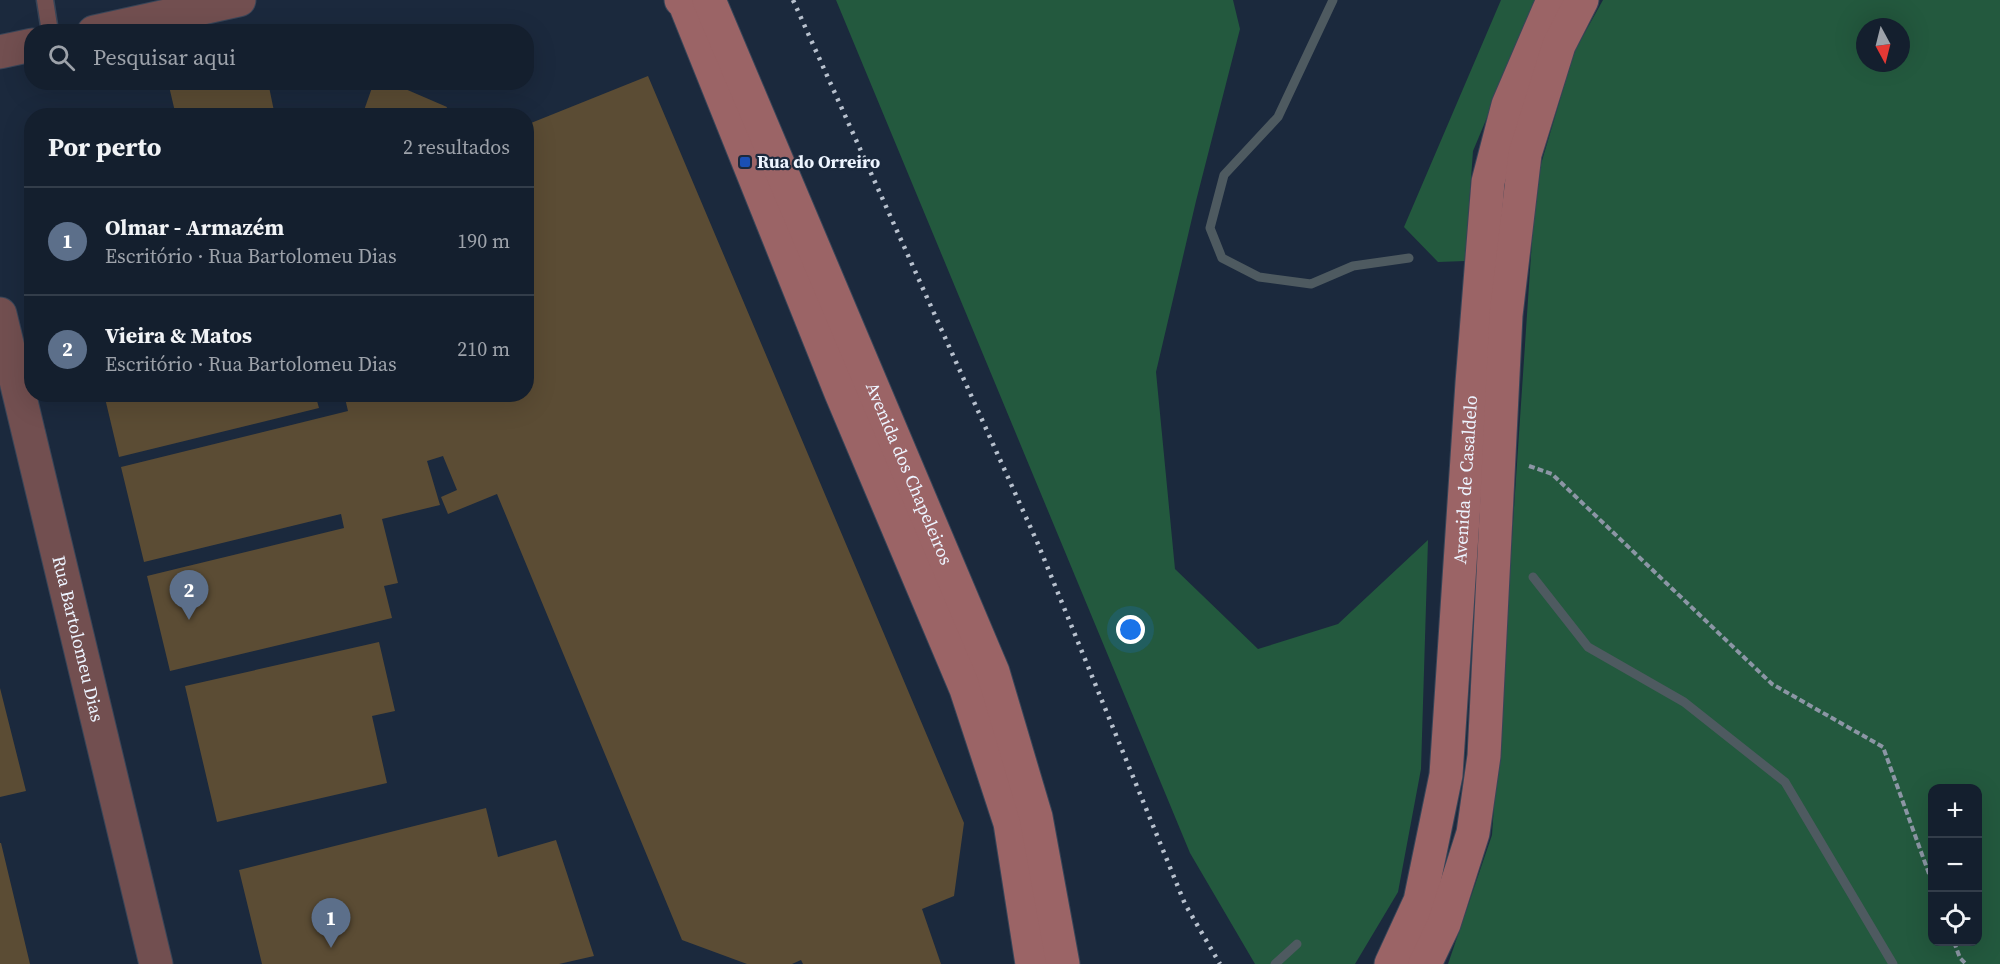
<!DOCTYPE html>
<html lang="pt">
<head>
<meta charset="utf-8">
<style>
	body { margin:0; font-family:"Source Serif 4",serif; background:#1d2736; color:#f1f3f6 }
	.controls { position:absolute; right:18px; bottom:18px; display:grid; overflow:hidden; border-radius:12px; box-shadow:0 6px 24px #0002 }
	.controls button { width:54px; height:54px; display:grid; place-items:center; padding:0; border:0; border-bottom:2px solid #333d4a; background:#141f2e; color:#f1f3f6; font:30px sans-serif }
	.compass { position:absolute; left:1856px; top:18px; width:54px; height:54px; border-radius:50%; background:#141f2e; box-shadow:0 6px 24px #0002; rotate:173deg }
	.you { position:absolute; left:1131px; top:630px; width:21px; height:21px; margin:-15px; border:4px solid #fff; border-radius:50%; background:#1a73e8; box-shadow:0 0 0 9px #1a73e833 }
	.badge { display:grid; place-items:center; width:39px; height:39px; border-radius:50%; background:#a0b3fd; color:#fff; font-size:20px; font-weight:700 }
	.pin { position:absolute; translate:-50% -50px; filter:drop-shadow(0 2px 3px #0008) }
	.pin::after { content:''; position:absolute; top:32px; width:21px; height:18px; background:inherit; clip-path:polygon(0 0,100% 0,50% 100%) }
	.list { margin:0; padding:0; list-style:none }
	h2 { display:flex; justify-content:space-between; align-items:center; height:78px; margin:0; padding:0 24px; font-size:26px }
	h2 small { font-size:20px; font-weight:400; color:#9da2aa }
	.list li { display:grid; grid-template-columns:39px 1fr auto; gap:18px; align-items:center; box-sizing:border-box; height:108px; padding:0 24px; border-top:2px solid #333d4a }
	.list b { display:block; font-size:22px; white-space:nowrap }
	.list p { margin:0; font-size:20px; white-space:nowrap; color:#9da2aa }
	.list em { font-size:20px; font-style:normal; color:#9da2aa }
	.icon { flex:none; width:33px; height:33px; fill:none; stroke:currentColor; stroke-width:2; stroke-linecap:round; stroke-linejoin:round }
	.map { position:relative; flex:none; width:2000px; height:964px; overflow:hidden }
	.search { position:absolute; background:#141f2e; box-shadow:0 6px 24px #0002; left:24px; top:24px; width:510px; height:66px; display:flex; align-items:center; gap:15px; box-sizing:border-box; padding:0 21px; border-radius:24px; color:#9da2aa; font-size:22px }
	.panel { position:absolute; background:#141f2e; box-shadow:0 6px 24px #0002; left:24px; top:108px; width:510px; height:294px; border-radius:24px }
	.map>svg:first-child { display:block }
</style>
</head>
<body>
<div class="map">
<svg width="2000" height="964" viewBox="0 0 2000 964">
	<rect width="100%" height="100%" fill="#1b293d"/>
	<path fill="#23593e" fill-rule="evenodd" d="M836 0H1233L1240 29 1196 201 1156 372 1175 569 1258 649 1338 624 1428 540 1421 769 1398 892 1355 964H1255L1190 853Z
		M1501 0H1536L1473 151 1465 261 1438 262 1404 227Z
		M1603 0H2000V964H1448L1492 835 1536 181 1574 52ZM1865 27H1901V63H1865ZM1932 788H1978V942H1932Z"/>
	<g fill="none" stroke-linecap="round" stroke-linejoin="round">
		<path stroke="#4e5a60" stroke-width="9" d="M1333 0 1278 117 1224 175 1210 228 1222 258 1259 277 1311 284 1353 266 1409 258
			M1533 577 1588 647 1684 702 1785 782 1893 964
			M1275 964 1297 944"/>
	</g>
	<path fill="#5b4c34" d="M648 76 964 823 954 896 922 909 941 964H803L801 960 792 964H747L682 940 497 494 448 514 441 497 457 490 443 456 427 461 440 505 382 519 398 583 384 586 392 618 170 671 147 576 344 528 341 514 144 562 121 467 348 411 344 394H395L396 400 400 399V394H526V125Z
		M168 82H268L275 116H176Z
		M374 82H389L447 107 444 116H362Z
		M104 394H315L319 408 119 457Z
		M379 642 395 711 372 716 387 783 217 822 185 686Z
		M0 688 26 791 0 797Z
		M486 808 498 857 556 840 594 956 559 964H262L239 870Z
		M0 843H1L30 964H0Z"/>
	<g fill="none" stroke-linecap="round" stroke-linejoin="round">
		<defs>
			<path id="lane" d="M45 0 50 32"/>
			<g id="street">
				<path d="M94 32 239 0"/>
				<path d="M0 52 32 45"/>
				<path id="s1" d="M0 314 156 964"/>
			</g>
			<g id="secondary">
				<path d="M681 0 685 4 841 393 966 689 1010 823 1032 964"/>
				<path id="s2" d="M709 0 993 672 1036 817 1063 964"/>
				<path id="s3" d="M1391 964 1420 901 1446 775 1472 383 1488 182 1508 105 1553 0"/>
				<path d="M1425 964 1444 924 1473 833 1484 756 1506 315 1525 154 1559 45 1582 0"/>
			</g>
		</defs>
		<use href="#lane" stroke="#384558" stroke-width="19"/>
		<use href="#street" stroke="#384558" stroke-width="35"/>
		<use href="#secondary" stroke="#384558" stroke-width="35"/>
		<path stroke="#8c96a5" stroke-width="4" stroke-dasharray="6 3" stroke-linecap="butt" d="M1529 466 1552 474 1772 684 1883 747 1932 882
			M1954 942 1960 958 1966 964"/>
		<use href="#lane" stroke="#724f50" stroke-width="16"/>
		<use href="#street" stroke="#724f50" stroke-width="33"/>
		<use href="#secondary" stroke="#9b6466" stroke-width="33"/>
		<path stroke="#b8c1ce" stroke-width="4.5" stroke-dasharray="3 6" stroke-linecap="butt" d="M793 0 1038 544 1185 904 1220 964"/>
	</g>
	<rect fill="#1a4fb4" stroke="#1b293d" stroke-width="2" x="739" y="156" width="12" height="12" rx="3"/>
	<g text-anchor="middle" stroke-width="4.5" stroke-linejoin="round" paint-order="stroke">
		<g font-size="18" font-weight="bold" fill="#edf4ff" stroke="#1b293d" text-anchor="start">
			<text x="757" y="168">Rua do Orreiro</text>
		</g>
		<g font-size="18" fill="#edf4ff" stroke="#1b293d">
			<text dy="6" stroke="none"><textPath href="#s2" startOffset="514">Avenida dos Chapeleiros</textPath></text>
			<text dy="6" stroke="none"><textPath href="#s3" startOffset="494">Avenida de Casaldelo</textPath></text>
			<text dy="6" stroke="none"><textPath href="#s1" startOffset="334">Rua Bartolomeu Dias</textPath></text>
		</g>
	</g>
</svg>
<div class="controls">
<button>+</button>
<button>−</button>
<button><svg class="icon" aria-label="locate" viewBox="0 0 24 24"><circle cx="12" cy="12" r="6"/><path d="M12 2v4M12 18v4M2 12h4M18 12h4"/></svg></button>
</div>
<svg class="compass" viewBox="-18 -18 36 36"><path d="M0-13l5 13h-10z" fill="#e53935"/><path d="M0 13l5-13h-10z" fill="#9da2aa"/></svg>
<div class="you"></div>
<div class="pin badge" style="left:331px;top:948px;background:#5c6f8a">1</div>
<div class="pin badge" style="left:189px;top:620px;background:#5c6f8a">2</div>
<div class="search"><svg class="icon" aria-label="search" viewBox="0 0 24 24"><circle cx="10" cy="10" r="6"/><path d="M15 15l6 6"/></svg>Pesquisar aqui</div>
<section class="panel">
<h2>Por perto<small>2 resultados</small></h2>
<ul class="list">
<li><span class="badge" style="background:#5c6f8a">1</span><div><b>Olmar - Armazém</b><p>Escritório · Rua Bartolomeu Dias</p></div><em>190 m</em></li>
<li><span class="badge" style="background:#5c6f8a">2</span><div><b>Vieira &amp; Matos</b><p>Escritório · Rua Bartolomeu Dias</p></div><em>210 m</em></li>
</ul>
</section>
</div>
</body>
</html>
